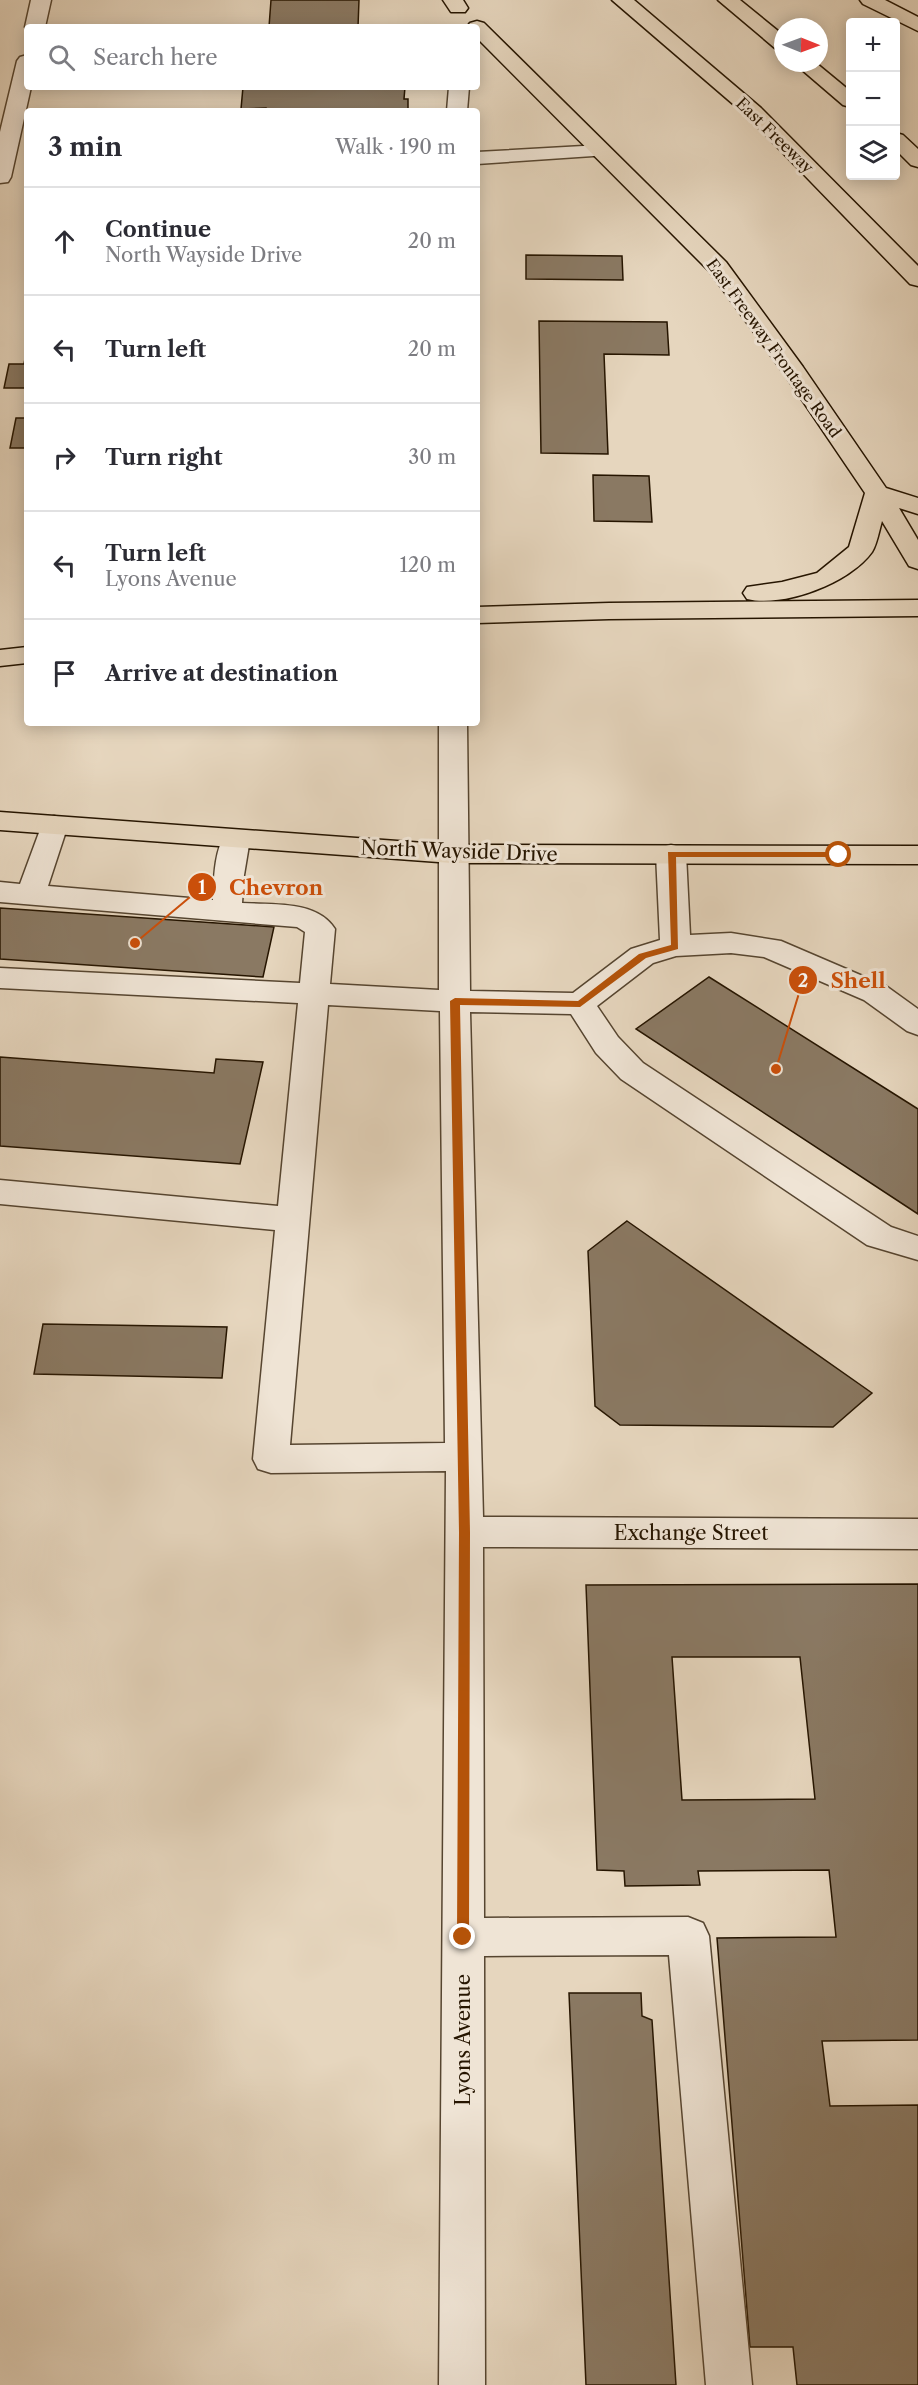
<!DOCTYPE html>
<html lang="en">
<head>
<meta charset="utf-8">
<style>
	body { margin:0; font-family:"Libre Caslon Text",serif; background:#f2f2f3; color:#2b2b33 }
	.controls { position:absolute; right:18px; top:18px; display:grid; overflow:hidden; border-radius:6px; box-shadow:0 3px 15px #0003 }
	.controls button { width:54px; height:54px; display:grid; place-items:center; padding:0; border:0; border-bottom:2px solid #e1e1e2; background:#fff; color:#2b2b33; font:30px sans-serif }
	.compass { position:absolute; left:774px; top:18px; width:54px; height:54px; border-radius:50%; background:#fff; box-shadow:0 3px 15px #0003; rotate:91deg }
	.stop { position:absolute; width:18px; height:18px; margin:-14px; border:4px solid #b45309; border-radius:50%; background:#fff }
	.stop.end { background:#b45309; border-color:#fff; box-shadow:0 2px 6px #0008 }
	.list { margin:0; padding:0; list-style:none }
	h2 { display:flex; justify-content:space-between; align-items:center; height:78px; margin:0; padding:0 24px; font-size:26px }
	h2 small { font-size:20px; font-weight:400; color:#7c7c81 }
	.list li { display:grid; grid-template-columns:39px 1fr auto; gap:18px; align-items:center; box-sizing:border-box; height:108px; padding:0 24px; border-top:2px solid #e1e1e2 }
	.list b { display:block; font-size:22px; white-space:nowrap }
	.list p { margin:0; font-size:20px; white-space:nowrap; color:#7c7c81 }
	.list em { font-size:20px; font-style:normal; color:#7c7c81 }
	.icon { flex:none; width:33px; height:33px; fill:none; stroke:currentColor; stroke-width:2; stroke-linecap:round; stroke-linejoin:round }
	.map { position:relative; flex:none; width:918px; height:2385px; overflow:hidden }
	.search { position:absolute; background:#fff; box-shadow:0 3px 15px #0003; left:24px; top:24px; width:456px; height:66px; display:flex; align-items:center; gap:15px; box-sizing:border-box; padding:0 21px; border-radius:6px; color:#7c7c81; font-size:22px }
	.panel { position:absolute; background:#fff; box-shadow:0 3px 15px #0003; left:24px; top:108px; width:456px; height:618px; border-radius:6px }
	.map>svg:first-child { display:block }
</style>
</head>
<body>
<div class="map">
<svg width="918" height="2385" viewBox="0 0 918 2385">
	<rect width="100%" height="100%" fill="#e6d6be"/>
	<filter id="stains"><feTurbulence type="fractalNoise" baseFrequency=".00333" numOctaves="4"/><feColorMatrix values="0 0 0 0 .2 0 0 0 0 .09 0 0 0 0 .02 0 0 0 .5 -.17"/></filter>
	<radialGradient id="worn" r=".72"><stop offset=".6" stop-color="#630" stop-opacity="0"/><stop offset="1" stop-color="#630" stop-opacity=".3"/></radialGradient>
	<path fill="#8a7963" stroke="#261500" stroke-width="1.5" fill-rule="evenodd" d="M271 0H359L358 27H269Z
		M243 87H405L404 99H408V111H266V108L241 109Z
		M526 255 622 256 623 280 526 279Z
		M539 321 667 322 669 355 604 354 608 454 541 453Z
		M27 349V388H4L9 364H24Z
		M16 418H27V448H10Z
		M593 475 649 476 652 522 594 521Z
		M0 908 274 927 263 977 0 959Z
		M709 977 918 1109V1214L636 1029Z
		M0 1057 214 1073 216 1059 263 1062 240 1164 0 1146Z
		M627 1221 872 1393 833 1427 620 1425 595 1406 588 1251Z
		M43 1324 227 1327 222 1378 34 1374Z
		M918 1584V2040L822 2041 830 2106 918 2105V2385H797L793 2347H750L717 1938 836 1937 829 1870 698 1871 700 1885 625 1886 624 1871 597 1870 586 1585ZM672 1657H800L815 1799 682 1800Z
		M569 1993H641L642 2016 652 2020 676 2385H586Z"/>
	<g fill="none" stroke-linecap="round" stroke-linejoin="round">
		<defs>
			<path id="minor" d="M31 0H51L45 27H27V30L25 27Z
				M27 55V87H31L11 177 8 182 0 183V132L17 61 20 57Z
				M449 87H469L467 111H447Z
				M601 145 608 147 612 151 608 155 477 164V152Z
				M439 723H467L470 991 573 993 631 949 660 940 656 854 661 847 671 845 681 847 686 854 690 935 731 933 781 941 886 986 918 1009V1035L907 1031 864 1000 764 957 731 953 676 956 653 963 597 1006 618 1037 643 1063 891 1227 918 1236V1260L867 1245 621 1079 596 1053 571 1014 470 1012 483 1517 918 1519V1549L483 1547 484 1918 688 1917 703 1923 709 1936 752 2385H706L669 1955 484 1956 485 2385H439L446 1471 271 1473 258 1469 253 1459 275 1230 0 1204V1180L278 1206 298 1003 0 988V968L300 983 305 932 297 927 0 902V882L20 884 44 819 54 816 64 819 68 825 48 886 213 900C214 879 214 851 226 833L236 830 246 833 250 839 244 875 242 903C272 905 317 900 335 929L330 984 439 990ZM328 1005 440 1011 445 1443 290 1445Z"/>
			<path id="major" d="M477 21 484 23 726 262 803 367 886 488 918 498V514L899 508 918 540V569L909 566 882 521C879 531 877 544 872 552 850 583 783 608 747 599L743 593 747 587 782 582 817 573 849 547 865 493 785 375 710 272 477 38V27H467L470 23Z
				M918 600V616L609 619 477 623V607L609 603Z
				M27 647V663L0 666V650Z
				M0 812 452 845 918 846V864L452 863 0 830Z"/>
			<path id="highway" d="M443 0H463L468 8 465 12H451Z
				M612 0H634L761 108 918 266V286L910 284 747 116Z
				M718 0H740L783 35V51L776 49Z
				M860 0H885L918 17V31L863 4Z
				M794 63H816L850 91V107L843 105Z
				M896 133 903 135 918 149V167L911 165 896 150Z"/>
		</defs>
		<use href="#minor" stroke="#564530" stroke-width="3"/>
		<use href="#major" stroke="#261500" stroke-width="3"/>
		<use href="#highway" stroke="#261500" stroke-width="3"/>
		<use href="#minor" fill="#efe4d5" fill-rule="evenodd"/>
		<use href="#major" fill="#e6d6be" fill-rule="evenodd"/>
		<use href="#highway" fill="#e6d6be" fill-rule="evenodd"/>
	</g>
	<path fill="#b45309" d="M668 852H839L844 855 839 857H676L678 949 646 958 580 1007 460 1005 470 1532 469 1937 463 1943 457 1937 459 1532 450 1001 455 998 578 1001 639 954 671 945Z"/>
	<g text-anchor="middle" stroke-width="6" stroke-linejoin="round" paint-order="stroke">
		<g font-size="16" fill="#261500" stroke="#efe4d5">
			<text transform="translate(775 135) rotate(44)" y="6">East Freeway</text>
			<text transform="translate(774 348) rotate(54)" y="6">East Freeway Frontage Road</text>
		</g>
		<g font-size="20" fill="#261500" stroke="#efe4d5">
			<text transform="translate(459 851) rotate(2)" y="7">North Wayside Drive</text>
			<text x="691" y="1540">Exchange Street</text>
			<text transform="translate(463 2040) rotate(-90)" y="7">Lyons Avenue</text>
		</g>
	</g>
	<path fill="none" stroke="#cb4f0a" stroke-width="2" d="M135 943L202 887M776 1069L803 980"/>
	<g fill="#cb4f0a" stroke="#efe4d5" stroke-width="2">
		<circle cx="135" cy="943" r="6"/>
		<circle cx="776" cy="1069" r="6"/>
		<circle cx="202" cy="887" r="15"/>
		<circle cx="803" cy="980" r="15"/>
	</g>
	<g font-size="18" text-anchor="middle" font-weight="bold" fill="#fff">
		<text x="202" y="894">1</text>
		<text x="803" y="987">2</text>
	</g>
	<g font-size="21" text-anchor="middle" font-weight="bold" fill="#cb4f0a" stroke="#efe4d5" stroke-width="6" stroke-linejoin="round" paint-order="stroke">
		<text x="276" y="895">Chevron</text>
		<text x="858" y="988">Shell</text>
	</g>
	<rect width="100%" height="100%" filter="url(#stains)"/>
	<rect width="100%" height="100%" fill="url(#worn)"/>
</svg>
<div class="controls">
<button>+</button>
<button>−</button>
<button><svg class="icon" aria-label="layers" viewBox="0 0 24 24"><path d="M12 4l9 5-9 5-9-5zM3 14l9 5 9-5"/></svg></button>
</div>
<svg class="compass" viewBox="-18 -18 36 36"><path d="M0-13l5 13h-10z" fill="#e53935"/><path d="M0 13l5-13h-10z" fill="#7c7c81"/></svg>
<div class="stop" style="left:839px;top:855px"></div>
<div class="stop end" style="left:463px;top:1937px"></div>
<div class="search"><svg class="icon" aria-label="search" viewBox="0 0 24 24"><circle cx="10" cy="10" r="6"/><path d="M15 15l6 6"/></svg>Search here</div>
<section class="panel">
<h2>3 min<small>Walk · 190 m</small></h2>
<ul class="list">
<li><svg class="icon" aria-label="ahead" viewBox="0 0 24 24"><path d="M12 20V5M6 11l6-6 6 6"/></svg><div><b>Continue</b><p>North Wayside Drive</p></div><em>20 m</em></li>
<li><svg class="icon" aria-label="left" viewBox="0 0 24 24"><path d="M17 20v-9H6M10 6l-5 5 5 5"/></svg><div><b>Turn left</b></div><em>20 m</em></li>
<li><svg class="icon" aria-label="right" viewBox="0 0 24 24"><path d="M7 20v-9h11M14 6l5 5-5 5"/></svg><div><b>Turn right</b></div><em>30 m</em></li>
<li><svg class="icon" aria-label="left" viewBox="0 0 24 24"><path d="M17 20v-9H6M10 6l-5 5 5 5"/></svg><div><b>Turn left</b><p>Lyons Avenue</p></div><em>120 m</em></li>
<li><svg class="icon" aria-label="arrive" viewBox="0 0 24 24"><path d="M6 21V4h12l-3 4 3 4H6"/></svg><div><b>Arrive at destination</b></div></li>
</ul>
</section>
</div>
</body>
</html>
